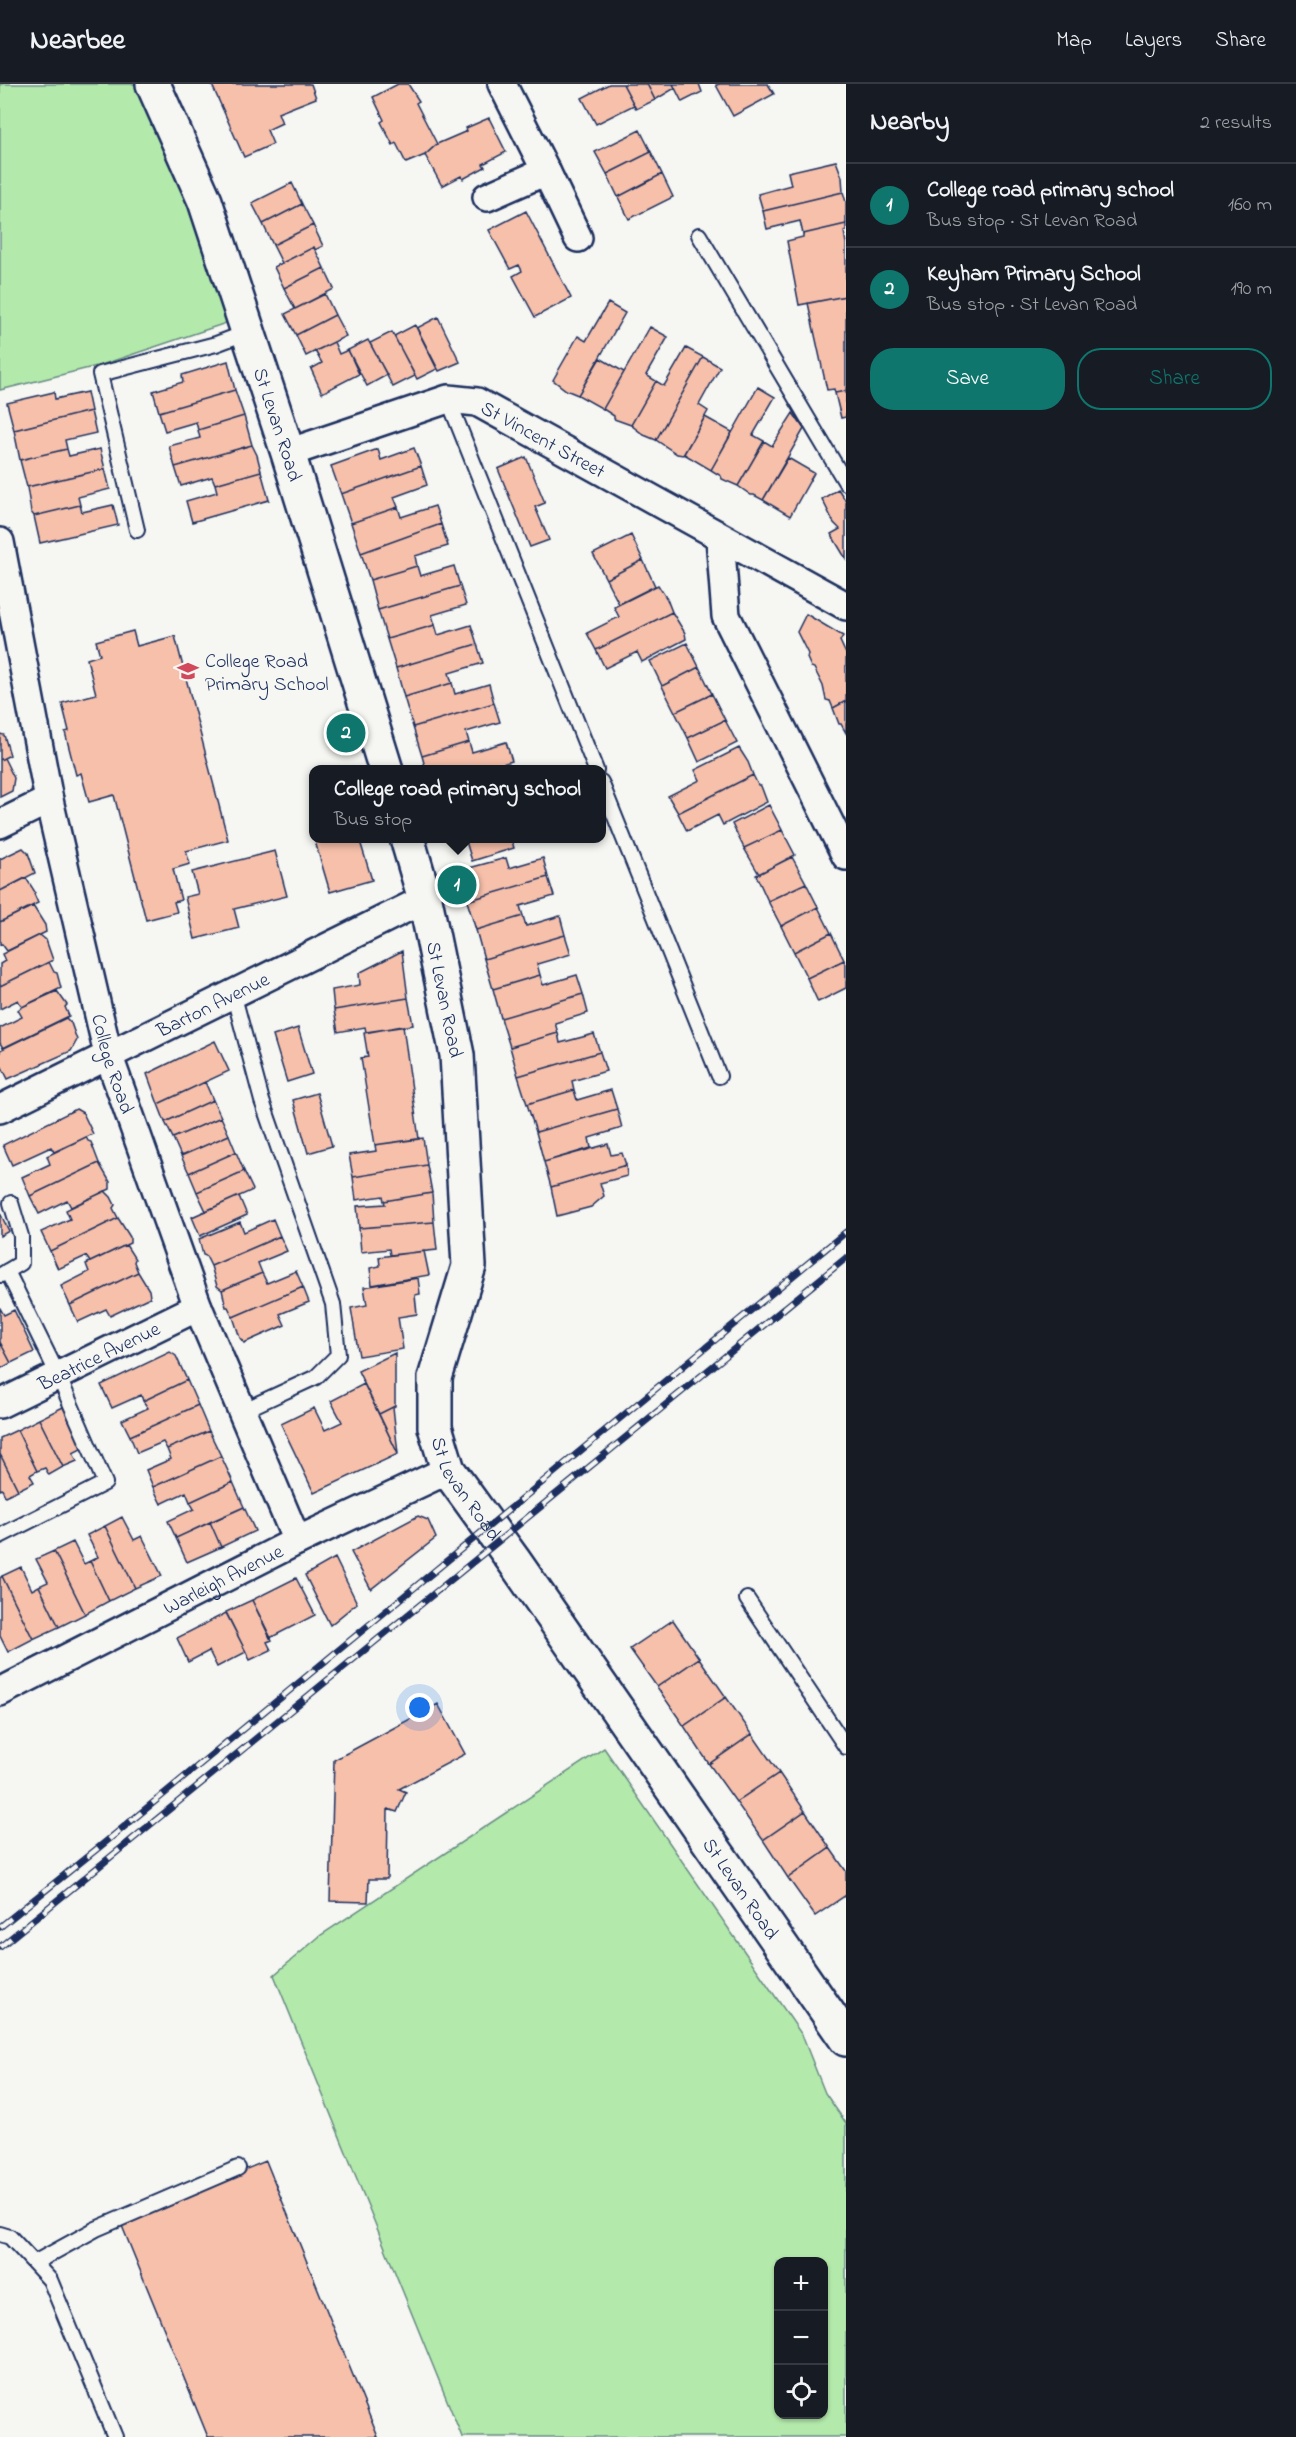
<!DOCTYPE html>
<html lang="en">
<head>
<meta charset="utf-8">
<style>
	body { margin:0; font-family:"Indie Flower",sans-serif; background:#20242c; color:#f1f3f6 }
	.controls { position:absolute; right:18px; bottom:18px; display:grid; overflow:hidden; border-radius:12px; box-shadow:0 2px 4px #0004 }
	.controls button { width:54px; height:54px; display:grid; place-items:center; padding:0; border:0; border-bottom:2px solid #363941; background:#171b24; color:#f1f3f6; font:30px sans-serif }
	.you { position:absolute; left:420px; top:1624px; width:21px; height:21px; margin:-15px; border:4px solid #fff; border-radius:50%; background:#1a73e8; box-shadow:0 0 0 9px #1a73e833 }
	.badge { display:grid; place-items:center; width:39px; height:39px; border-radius:50%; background:#0f766e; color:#fff; font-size:20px; font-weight:700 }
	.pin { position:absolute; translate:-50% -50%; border:3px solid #fff; box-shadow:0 2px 6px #0006 }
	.popup { position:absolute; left:309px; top:681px; width:297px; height:78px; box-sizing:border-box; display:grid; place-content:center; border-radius:12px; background:#171b24; filter:drop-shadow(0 2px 4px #0005); font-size:20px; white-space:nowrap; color:#9ea1a6 }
	.popup b { font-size:22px; color:#f1f3f6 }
	.popup::after { content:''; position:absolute; left:50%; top:100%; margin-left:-12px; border:12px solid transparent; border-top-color:#171b24 }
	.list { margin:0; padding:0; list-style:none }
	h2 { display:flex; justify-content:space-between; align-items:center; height:78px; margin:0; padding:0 24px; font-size:26px }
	h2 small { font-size:20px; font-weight:400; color:#9ea1a6 }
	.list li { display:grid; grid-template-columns:39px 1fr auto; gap:18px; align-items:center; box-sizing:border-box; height:84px; padding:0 24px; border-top:2px solid #363941 }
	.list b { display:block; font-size:22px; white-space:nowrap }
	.list p { margin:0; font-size:20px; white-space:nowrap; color:#9ea1a6 }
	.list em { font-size:20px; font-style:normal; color:#9ea1a6 }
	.actions { display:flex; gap:12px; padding:18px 24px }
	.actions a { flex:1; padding:14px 0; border:2px solid #0f766e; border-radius:24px; text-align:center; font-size:21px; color:#0f766e }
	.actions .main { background:#0f766e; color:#fff }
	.icon { flex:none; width:33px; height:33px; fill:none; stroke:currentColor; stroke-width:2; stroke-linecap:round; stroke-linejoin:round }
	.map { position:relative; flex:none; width:846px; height:2353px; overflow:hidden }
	header { display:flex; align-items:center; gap:36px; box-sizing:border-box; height:84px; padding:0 30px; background:#171b24; border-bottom:2px solid #363941 }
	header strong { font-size:28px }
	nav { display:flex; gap:33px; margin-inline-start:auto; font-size:21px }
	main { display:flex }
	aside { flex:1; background:#171b24 }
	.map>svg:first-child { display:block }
</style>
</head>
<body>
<header>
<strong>Nearbee</strong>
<nav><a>Map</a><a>Layers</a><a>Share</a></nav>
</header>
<main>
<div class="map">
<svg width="846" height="2353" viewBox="0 0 846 2353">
	<rect width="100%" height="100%" fill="#f6f6f2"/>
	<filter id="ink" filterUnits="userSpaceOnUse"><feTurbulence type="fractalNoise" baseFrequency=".0167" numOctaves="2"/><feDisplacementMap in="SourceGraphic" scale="12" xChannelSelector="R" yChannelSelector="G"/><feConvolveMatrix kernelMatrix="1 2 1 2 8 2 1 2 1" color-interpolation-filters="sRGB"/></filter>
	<g filter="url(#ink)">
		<path fill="#b3e9ab" stroke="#678c84" stroke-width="1.5" fill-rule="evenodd" d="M0 0H138L195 136 232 237 101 281 0 306Z
			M604 1664 802 1951 825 2009 846 2039V2353H462L274 1891 321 1851ZM778 2178H824V2330H778Z"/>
		<path fill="#f7c0aa" stroke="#1b2f5e" stroke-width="1.5" d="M216 0H311L316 14 278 29 282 39 267 46 273 60 244 73 212 1Z
			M398 0H408L419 17 416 19 437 60 425 71 406 79 396 59 393 61 381 38 384 36 373 13Z
			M609 0H623L634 21 596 40 582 14Z
			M623 0H647L655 16 636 25Z
			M647 0H673L675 4 655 16Z
			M673 0H699L702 8 682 18Z
			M720 0H768L774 10 733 32 716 1Z
			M489 34 506 68 483 80 485 83 463 95 461 92 442 102 425 71 437 60 467 47 466 44Z
			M640 46 651 68 607 90 595 68Z
			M651 68 662 90 618 113 607 90Z
			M836 77 842 93 843 108 763 127 758 110 791 101 788 88Z
			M662 90 673 113 629 135 618 113Z
			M292 99 302 120 263 140 252 119Z
			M843 108 846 118V140L803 150 800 137 767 145 763 127Z
			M302 120 313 141 273 161 263 140Z
			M526 127 571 214 535 233 513 192 522 187 519 181 510 185 489 146Z
			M846 140V146L844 147 846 160V212L799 221 787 157 803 153V150Z
			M313 141 323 162 315 166 314 163 282 179 273 161Z
			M314 163 324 184 284 204 274 183Z
			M324 184 334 205 295 225 284 204Z
			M325 210 335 231 296 251 285 230Z
			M846 212V307L835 309 834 305 827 306 808 219Z
			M608 219 625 229 578 311 566 306 553 296 578 252 586 257Z
			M335 231 346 252 306 272 296 251Z
			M438 233 460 278 439 287 417 244Z
			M415 241 437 285 417 295 394 252Z
			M650 243 668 253 646 291 656 297 631 341 614 335V332L603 325Z
			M392 248 415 292 393 303 370 259Z
			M368 256 387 291 367 302 348 266Z
			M334 258 339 270 348 266 359 290 322 309 311 285 322 279 315 267Z
			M686 264 703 273 656 356 644 351 631 341 656 297 664 302Z
			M703 273 720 283 699 321 708 327 683 371 677 370 656 356Z
			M600 274 624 288 603 325 578 311Z
			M228 277 235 306 159 328 153 307 183 298 182 291Z
			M758 303 775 313 753 351 764 357 738 402 722 395 721 392 711 386Z
			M235 306 244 332 198 346 196 338 165 347 159 328Z
			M846 307V333L841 334 835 309Z
			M54 308 55 315 87 308 91 327 14 346 7 319Z
			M91 327 96 349 65 356 67 365 20 376 14 346Z
			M793 329 804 345 763 416 754 411H751L738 402 764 357 772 362Z
			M244 332 252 361 175 383 169 362 200 354 198 346Z
			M705 333 732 348 711 386 684 370Z
			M252 361 257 371 261 387 215 400 212 393 181 402 175 383Z
			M414 364 421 382 341 410 331 382 378 365 381 376Z
			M67 365 69 372 100 365 105 385 27 403 20 376Z
			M526 373 545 419 535 423 549 456 530 463 498 385Z
			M788 374 814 389 790 432 763 416Z
			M421 382 427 401 394 413 398 423 351 439 341 410Z
			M105 385 110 405 78 413 80 421 34 432 31 428 27 403Z
			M261 387 269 416 192 438 186 417 217 408 215 400Z
			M838 405 846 417V475L831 450 840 445 834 439 822 415Z
			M80 421 82 428 113 421 118 441 40 459 34 432Z
			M435 422 441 440 361 469 351 439 398 423 401 433Z
			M441 440 448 462 415 472 417 482 370 496 361 469Z
			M631 451 643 476 606 495 593 470Z
			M643 476 655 502 619 520 606 495Z
			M417 482 420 492 454 482 460 502 378 526 370 496Z
			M658 501 667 515 672 528 596 566 587 549 619 533 614 523Z
			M460 502 466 521 432 531 435 541 387 555 378 526Z
			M672 528 685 549 686 555 642 578 637 568 605 584 596 566Z
			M806 530 843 552 840 557 846 570V617L833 624 830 617 826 616 823 602 814 584 811 583 807 574 808 570 797 548Z
			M435 541 438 551 471 541 477 560 396 584 387 555Z
			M133 547 137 562 175 552 228 756 186 767 190 780 173 785 181 816 174 818 177 828 146 836 114 711 89 718 81 689 76 691 65 648 69 647 62 619 96 610 87 575 100 571 96 557Z
			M687 559 699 583 662 602 650 577Z
			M477 560 483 579 449 589 452 599 404 613 396 584Z
			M699 583 712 610 675 628 662 602Z
			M452 599 455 610 489 600 494 619 413 643 404 613Z
			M712 610 725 636 688 654 675 628Z
			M846 617V649L841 640H839L833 624Z
			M494 619 500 638 466 648 469 658 422 672 413 643Z
			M725 636 737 659 699 678 688 654Z
			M0 650 4 651 10 671 0 676Z
			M469 658 472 668 506 658 512 677 482 686H426L422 672Z
			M739 664 748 678 753 691 678 729 668 712 700 696 695 686Z
			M4 674 14 694 12 707 0 713V676Z
			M753 691 758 701 761 702 767 718 723 741 718 731 687 747 678 729Z
			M769 721 782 746 744 764 732 740Z
			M782 746 795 771 759 790 744 764Z
			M314 754H359L372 796 330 808Z
			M465 754H511L514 764 472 777Z
			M23 764 28 769 35 789 0 807V775Z
			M275 767 287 812 234 825 239 844 195 855 185 813 198 810 192 788Z
			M792 773 806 799 768 817 756 791Z
			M506 774 509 784 543 774 548 793 467 817 458 787Z
			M548 793 554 812 520 822 523 832 476 846 467 817Z
			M26 794 35 808 34 810 38 819 0 838V807Z
			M806 799 818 823 781 842 768 817Z
			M33 822 45 841 46 848 7 867 2 860 0 861V838Z
			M818 823 831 849 794 868 781 842Z
			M523 832 526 842 560 832 565 851 484 875 476 846Z
			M831 849 844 876 807 894 794 868Z
			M40 851 46 856 53 876 0 902V880L5 877 2 870Z
			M565 851 571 870 537 880 540 891 493 905 484 875Z
			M402 867 408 914 334 926 332 906 360 901 359 889Z
			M844 876 846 880V904L818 918 807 894Z
			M49 878 54 888 57 889 61 904 22 923 18 916 0 925V902Z
			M540 891 543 901 577 891 583 910 501 934 493 905Z
			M57 907 67 921 65 923 69 932 3 964 0 959V944L22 933 18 926 22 923Z
			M583 910 588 929 555 939 558 949 510 963 501 934Z
			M408 914 413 941 366 948 365 943 338 948 334 926Z
			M66 934 71 939 77 956 71 967 8 995 0 979V966Z
			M403 942 419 1055 375 1061 361 974 368 973 364 949Z
			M298 944 312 990 287 998 273 952Z
			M558 949 560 959 594 950 600 968 518 992 510 963Z
			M215 957 229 987 158 1020 147 990Z
			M600 968 606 987 572 997 574 1006 527 1020 518 992Z
			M205 998 213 1016 165 1038 158 1020Z
			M574 1006 577 1016 611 1006 617 1025 536 1048 527 1020Z
			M317 1009 332 1062 308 1069 293 1016Z
			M213 1016 221 1033 173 1054 165 1038Z
			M76 1025 83 1029 93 1050 54 1068 51 1063 12 1081 3 1061Z
			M617 1025 622 1044 589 1054 591 1064 544 1078 536 1048Z
			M221 1033 229 1051 181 1072 173 1054Z
			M229 1051 236 1068 189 1089 181 1072Z
			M86 1053 88 1057 91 1058 99 1079 30 1112 22 1093 50 1080 47 1072Z
			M423 1054 427 1081 353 1093 349 1071 376 1067 375 1061Z
			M608 1060 611 1071 622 1069 626 1081 551 1103 544 1078Z
			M236 1068 244 1087 197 1108 189 1089Z
			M99 1079 110 1098V1105L71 1123 67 1116 39 1130 30 1112Z
			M427 1081 432 1109 384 1117 383 1112 356 1116 353 1093Z
			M626 1081 627 1092 600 1099 604 1112 591 1123 557 1132 551 1103Z
			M244 1087 253 1106 206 1127 197 1108Z
			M105 1107 111 1113 115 1121 113 1124 118 1134 50 1167 41 1148 70 1135 66 1126Z
			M432 1109 434 1138 359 1144 357 1122 385 1120 384 1117Z
			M239 1112 247 1131 200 1152 192 1133Z
			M0 1129 9 1147 0 1152Z
			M118 1134 130 1153V1159L90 1178 86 1172 58 1185 50 1167Z
			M273 1135 280 1152 211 1182 206 1172 203 1171 199 1155 240 1138 244 1148Z
			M434 1138 437 1166 390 1171 389 1165 361 1168 359 1144Z
			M280 1152 287 1167 258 1179 262 1189 222 1206 217 1202 211 1182Z
			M126 1161 135 1175 134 1178 138 1188 70 1221 61 1202 89 1188 86 1180Z
			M424 1167 429 1191 372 1201 370 1184 380 1182 379 1173Z
			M296 1187 303 1203 233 1233 228 1223H226L222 1206 262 1189 267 1199Z
			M138 1188 149 1206 150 1213 110 1232 106 1225 78 1238 70 1221Z
			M418 1194 420 1210 415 1211 417 1230 398 1233 403 1265 359 1272 351 1224 367 1221 364 1203Z
			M303 1203 309 1218 280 1230 285 1241 244 1259 240 1254 233 1233Z
			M0 1224 4 1231 14 1226 34 1268 11 1279 0 1258Z
			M0 1258 11 1279 0 1285Z
			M170 1268 176 1272 187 1296 143 1317 141 1311 112 1324 101 1301Z
			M395 1269V1322L379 1330 358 1287Z
			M187 1296 198 1321 130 1352 122 1336 148 1324 143 1317Z
			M364 1300 398 1370 314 1409 281 1340 314 1324 325 1346 342 1338 331 1317Z
			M198 1321 209 1347 167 1365 163 1358 137 1369 130 1352Z
			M63 1323 83 1364 73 1369 77 1377 63 1383 39 1335Z
			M393 1323 398 1370 379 1330Z
			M39 1335 63 1383 49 1391 45 1384 37 1387 17 1346Z
			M17 1346 37 1387 30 1391 34 1398 18 1406 0 1370V1354Z
			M209 1347 221 1372 153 1403 146 1386 171 1375 167 1365Z
			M0 1370 18 1406 5 1412 2 1405 0 1406Z
			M221 1372 233 1398 190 1418 186 1408 161 1420 153 1403Z
			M233 1398 244 1423 176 1454 168 1437 194 1425 190 1418Z
			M244 1423 255 1447 221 1463 210 1438Z
			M418 1432 428 1436 436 1454 371 1505 351 1468Z
			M122 1433 134 1456 142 1452 162 1492 135 1504 105 1442Z
			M210 1438 221 1463 187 1478 176 1454Z
			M105 1442 135 1504 109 1517 90 1477 98 1473 87 1451Z
			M73 1458 84 1480 90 1477 109 1517 85 1530 54 1467Z
			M54 1467 85 1530 59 1543 39 1502 48 1498 36 1475Z
			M335 1474 357 1519 330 1541 305 1491Z
			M21 1483 32 1506 39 1502 59 1543 33 1555 2 1492Z
			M2 1492 33 1555 8 1568 0 1552V1494Z
			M296 1494 315 1531 270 1554 252 1516Z
			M252 1516 272 1556 267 1558 271 1566 250 1576 226 1528Z
			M226 1529 246 1568 217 1583 209 1567 188 1578 177 1554Z
			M673 1536 699 1574 657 1603 630 1565Z
			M699 1574 726 1613 684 1642 657 1603Z
			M726 1613 752 1650 709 1680 684 1642Z
			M438 1620 465 1670 399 1705 406 1708 397 1728 388 1725 387 1795H369L368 1818 330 1817 334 1676Z
			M752 1650 779 1689 736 1718 709 1680Z
			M779 1689 805 1727 763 1756 736 1718Z
			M805 1727 830 1764 788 1794 763 1756Z
			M830 1764 846 1787V1811L815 1832 788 1794Z
			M266 2077 378 2353H208L120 2137Z"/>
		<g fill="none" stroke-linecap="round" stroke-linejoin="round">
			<defs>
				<path id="service" d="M699 151 846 399
					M448 315 596 686
					M137 446 100 290 216 260 248 248
					M601 698 719 992
					M233 909 262 1017 333 1220 338 1271 316 1293 242 1327
					M1 1191 21 1179V1152L11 1119
					M0 1452 105 1399 58 1291 7 1187
					M747 1515 846 1663
					M0 2150 10 2153 50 2196 115 2353
					M34 2179 96 2145 238 2084"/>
				<g id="minor">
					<path d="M502 0 546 87"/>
					<path d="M487 113 546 87 578 154"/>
					<path id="s1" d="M288 369 448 315 477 318 846 522"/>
					<path d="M720 453 726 532 846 772"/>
					<path id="s2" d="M0 458 49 716 108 970 198 1223 297 1457"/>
					<path d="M0 740 49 716"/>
					<path id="s3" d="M0 1025 425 815"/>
					<path id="s4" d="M0 1320 198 1223"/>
					<path id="s5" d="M0 1608 297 1457 448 1386"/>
				</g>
				<g id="tertiary">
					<path id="s6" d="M153 0 205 117 288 369 386 686"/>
					<path id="s7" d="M407 754 425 815 457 971 469 1182 435 1294V1343L448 1386 514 1477 846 1955"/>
				</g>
			</defs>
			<use href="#service" stroke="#1b2f5e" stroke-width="18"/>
			<use href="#minor" stroke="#1b2f5e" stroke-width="32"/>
			<use href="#tertiary" stroke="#1b2f5e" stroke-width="38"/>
			<use href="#service" stroke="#f6f6f2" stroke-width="14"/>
			<use href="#minor" stroke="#f6f6f2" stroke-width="27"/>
			<use href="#tertiary" stroke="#f6f6f2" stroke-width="33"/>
			<defs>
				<path id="rail" d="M0 1843 108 1756 846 1148
					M0 1863 846 1174"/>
			</defs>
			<use href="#rail" stroke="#1b2f5e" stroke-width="7"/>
			<use href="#rail" stroke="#f6f6f2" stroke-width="4.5" stroke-dasharray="14" stroke-linecap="butt"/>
		</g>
	</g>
	<defs>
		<symbol id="school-bare" viewBox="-9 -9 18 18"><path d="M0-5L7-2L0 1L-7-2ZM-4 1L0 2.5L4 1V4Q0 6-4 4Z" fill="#d1495b" stroke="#f6f6f2" stroke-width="2.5" paint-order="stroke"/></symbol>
	</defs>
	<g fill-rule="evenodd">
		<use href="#school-bare" x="173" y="572" width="30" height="30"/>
	</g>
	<g text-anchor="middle" stroke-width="4.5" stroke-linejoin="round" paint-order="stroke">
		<g font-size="20" fill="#1b2f5e" stroke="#f6f6f2">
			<text dy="7" stroke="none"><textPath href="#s6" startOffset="363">St Levan Road</textPath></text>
			<text dy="7" stroke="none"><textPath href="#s1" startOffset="274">St Vincent Street</textPath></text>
			<text dy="7" stroke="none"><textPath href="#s7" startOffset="166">St Levan Road</textPath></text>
			<text dy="7" stroke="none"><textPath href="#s3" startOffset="237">Barton Avenue</textPath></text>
			<text dy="7" stroke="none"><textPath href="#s2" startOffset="534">College Road</textPath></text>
			<text dy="7" stroke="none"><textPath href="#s4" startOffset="110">Beatrice Avenue</textPath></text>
			<text dy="7" stroke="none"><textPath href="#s7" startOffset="670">St Levan Road</textPath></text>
			<text dy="7" stroke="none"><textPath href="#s5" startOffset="250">Warleigh Avenue</textPath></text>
			<text dy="7" stroke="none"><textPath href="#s7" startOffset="1156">St Levan Road</textPath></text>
		</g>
		<g font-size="20" fill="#1b2f5e" stroke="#f6f6f2" text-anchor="start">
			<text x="205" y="583">College Road<tspan x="205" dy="23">Primary School</tspan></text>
		</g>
	</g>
</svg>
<div class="controls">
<button>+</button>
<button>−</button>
<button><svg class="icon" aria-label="locate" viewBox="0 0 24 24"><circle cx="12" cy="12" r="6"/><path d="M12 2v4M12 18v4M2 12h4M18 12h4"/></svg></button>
</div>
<div class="you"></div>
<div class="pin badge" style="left:457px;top:801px">1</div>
<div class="popup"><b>College road primary school</b>Bus stop</div>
<div class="pin badge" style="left:346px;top:649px">2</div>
</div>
<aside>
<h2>Nearby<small>2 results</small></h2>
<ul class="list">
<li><span class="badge">1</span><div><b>College road primary school</b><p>Bus stop · St Levan Road</p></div><em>160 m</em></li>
<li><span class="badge">2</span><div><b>Keyham Primary School</b><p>Bus stop · St Levan Road</p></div><em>190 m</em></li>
</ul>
<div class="actions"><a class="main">Save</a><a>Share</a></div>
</aside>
</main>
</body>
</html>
